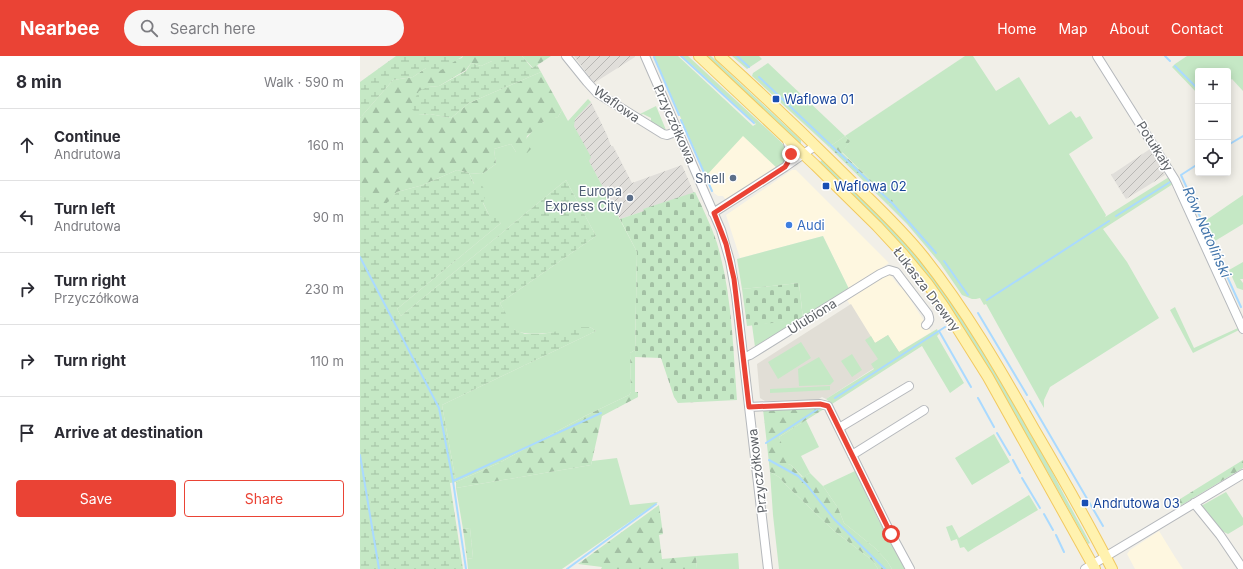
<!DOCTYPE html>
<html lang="en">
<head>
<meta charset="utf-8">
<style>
	body { margin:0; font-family:Inter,sans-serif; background:#f7f7f7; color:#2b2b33 }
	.controls { position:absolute; right:12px; top:12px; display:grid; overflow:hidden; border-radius:4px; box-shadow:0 2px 10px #0003 }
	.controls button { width:36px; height:36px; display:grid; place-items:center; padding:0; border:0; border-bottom:1px solid #e1e1e2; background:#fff; color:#2b2b33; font:20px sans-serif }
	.stop { position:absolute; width:12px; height:12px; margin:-9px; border:3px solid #ea4335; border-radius:50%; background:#fff }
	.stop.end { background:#ea4335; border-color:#fff; box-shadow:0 1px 4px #0008 }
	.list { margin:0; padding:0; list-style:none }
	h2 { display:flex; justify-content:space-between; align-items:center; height:52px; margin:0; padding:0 16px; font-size:17px }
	h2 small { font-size:13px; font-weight:400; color:#7c7c81 }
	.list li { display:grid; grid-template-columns:26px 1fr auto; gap:12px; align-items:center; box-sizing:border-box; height:72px; padding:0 16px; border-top:1px solid #e1e1e2 }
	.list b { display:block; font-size:15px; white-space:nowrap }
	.list p { margin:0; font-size:13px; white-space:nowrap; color:#7c7c81 }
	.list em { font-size:13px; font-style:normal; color:#7c7c81 }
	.actions { display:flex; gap:8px; padding:12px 16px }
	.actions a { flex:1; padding:9px 0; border:1px solid #ea4335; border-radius:4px; text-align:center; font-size:14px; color:#ea4335 }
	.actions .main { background:#ea4335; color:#fff }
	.icon { flex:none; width:22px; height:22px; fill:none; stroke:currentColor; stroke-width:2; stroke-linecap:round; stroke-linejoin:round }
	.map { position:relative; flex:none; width:883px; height:513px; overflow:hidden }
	header { display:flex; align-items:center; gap:24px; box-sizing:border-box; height:56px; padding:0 20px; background:#ea4335; color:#fff }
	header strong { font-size:19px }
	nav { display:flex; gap:22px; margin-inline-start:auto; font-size:14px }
	.search { width:280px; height:36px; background:#f7f7f7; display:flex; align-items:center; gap:10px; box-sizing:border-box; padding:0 14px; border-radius:22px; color:#7c7c81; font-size:15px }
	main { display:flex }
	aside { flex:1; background:#fff }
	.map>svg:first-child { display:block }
</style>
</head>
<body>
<header>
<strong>Nearbee</strong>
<div class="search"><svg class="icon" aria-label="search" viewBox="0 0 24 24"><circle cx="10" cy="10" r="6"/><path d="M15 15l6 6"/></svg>Search here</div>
<nav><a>Home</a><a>Map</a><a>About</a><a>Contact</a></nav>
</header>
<main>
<aside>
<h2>8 min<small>Walk · 590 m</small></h2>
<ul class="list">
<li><svg class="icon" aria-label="ahead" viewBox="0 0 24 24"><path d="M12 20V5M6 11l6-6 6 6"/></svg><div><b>Continue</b><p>Andrutowa</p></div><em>160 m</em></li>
<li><svg class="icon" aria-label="left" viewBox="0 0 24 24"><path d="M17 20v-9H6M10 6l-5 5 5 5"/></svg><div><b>Turn left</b><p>Andrutowa</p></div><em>90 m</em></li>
<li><svg class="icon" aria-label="right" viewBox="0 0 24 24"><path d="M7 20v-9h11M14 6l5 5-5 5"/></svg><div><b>Turn right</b><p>Przyczółkowa</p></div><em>230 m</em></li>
<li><svg class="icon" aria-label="right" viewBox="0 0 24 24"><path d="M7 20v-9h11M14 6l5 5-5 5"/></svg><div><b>Turn right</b></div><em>110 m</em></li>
<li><svg class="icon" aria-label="arrive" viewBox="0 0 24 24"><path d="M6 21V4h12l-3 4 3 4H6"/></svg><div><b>Arrive at destination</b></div></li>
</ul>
<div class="actions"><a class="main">Save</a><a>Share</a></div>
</aside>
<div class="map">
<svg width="883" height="513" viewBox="0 0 883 513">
	<defs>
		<pattern id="industrial-furrows" width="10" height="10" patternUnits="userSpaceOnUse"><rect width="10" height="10" fill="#e0deda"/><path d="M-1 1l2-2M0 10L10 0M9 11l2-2" fill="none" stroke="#b9b8b5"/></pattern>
		<pattern id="forest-firs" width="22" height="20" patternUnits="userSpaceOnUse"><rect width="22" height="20" fill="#c5e8c5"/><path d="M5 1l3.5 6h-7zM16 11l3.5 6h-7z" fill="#a3c0a4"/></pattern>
		<pattern id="wetland-marsh" width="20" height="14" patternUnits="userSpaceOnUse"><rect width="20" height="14" fill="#c5e8c5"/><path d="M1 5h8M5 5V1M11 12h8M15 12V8" fill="none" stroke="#a3c0a4"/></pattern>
		<pattern id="cemetery-stones" width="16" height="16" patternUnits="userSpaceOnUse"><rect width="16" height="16" fill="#c5e8c5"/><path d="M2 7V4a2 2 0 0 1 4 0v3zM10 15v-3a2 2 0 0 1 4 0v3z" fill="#a3c0a4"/></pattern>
	</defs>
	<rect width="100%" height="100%" fill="#f1efe8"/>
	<path fill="#fef7e0" d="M383 79 417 112 366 144 363 140H358L354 137 346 120Z
		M432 114H436L529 207 489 233 463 180 380 202 366 159Z
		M529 217 539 230 543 232 571 276 539 296 515 287 487 244Z
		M799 475 815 501 823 513H775L767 498 770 494Z"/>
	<path fill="url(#industrial-furrows)" d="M214 0H275V1L234 27Z
		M231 46 247 79 251 90H253L272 127 322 109 334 137 284 153V155L260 163 228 104 214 70V63Z
		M790 93 805 119 766 143 751 119Z"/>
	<path fill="#e1ded6" d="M491 248 515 287 528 279 539 296 466 343 462 341 457 344 405 345 400 342 397 308Z"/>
	<path fill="#c5e8c5" d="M294 0H318L393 70 396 68 322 0H328L420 85C427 93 428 95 425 106L417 112 383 80 346 120Z
		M344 0H351L441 84V90Z
		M372 0H399L402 3 387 13Z
		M605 0H613L636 35 659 21 689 69 711 55 716 62 720 60 733 82 709 98 746 159 745 161 809 121 813 128 743 173 767 206 799 262 690 331 684 344V352L626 248 624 249 620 242 616 243H612L602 239 580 207 547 168 528 149 532 145 482 96 490 85 485 80 469 91 392 20 393 17 408 7 485 80Z
		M827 0H883V35L872 23 868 26V15H838V38L812 11 815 8Z
		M228 43 231 46 215 63 214 70 231 101 229 105 277 196 275 294 270 297 271 336 269 339 225 360 139 407 96 426 82 349 236 275 230 271C214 273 168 283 155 274 151 271 143 252 140 247L236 180 206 124 41 260 37 253 141 167 129 159 109 117 122 118 136 108 134 93 151 88 156 96C165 86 171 73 183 66 188 63 194 62 198 61L202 54 208 65Z
		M296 50 306 74 303 75 291 68V62L283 58 281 59 280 58Z
		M462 104 533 171 566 210 608 266 686 404 702 435 730 487 728 488 687 415 671 391 603 273 458 108Z
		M883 139V168L855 185 845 165Z
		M463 180 489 233 443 262 439 227 382 233 377 203Z
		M883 206V223H880L883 227V234L877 232 869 214Z
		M815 251 834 292 878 272 879 274 833 297 810 254Z
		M440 263 395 291 392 269Z
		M577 273 579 278 577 280 604 327 590 337 562 290 472 348 466 343 514 313 511 308 518 303 505 284 511 280 515 287 528 279 539 296Z
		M441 286 451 302 418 323 408 306Z
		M492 298 502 314 492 321 481 305Z
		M459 301 474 325 470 329 439 330 438 313Z
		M470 330V334L410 337V333Z
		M446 364 459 391 441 400 450 417 443 421 431 409 428 408 419 381Z
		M634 378 650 406 612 429 595 402Z
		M257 402 270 449 298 446 202 513H108L107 503 113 502 110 472 103 473 96 432 231 409 232 405Z
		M495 415 519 465 546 513H532L527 505 515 492 484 467 478 452 463 430Z
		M410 416 419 421 426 429 473 474 513 505 518 513H419L413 459Z
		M866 436 883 462V469L868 478 860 474 841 450Z
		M669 439 678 454 614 492 608 496 604 491 600 492 597 483 591 485 586 471 592 469 599 482Z
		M378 497 379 513H337L336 500Z"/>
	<path fill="url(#forest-firs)" d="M103 0H132V5L121 10 111 7 106 14 79 30 68 31 58 59 70 58 91 62 109 47 181 16 202 54 198 61 183 66 167 80 166 85 171 93 164 100 156 96 151 88 134 93 136 108 122 118 109 117 97 114 63 129 37 136 26 149H18L0 140V62L33 24 53 21 66 12 102 2Z
		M162 0H191L173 12Z
		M485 80 490 85 482 97 533 145 528 149 469 91Z
		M275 294V336H278V341L242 360 231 409 96 432V426L139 407 225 360 269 339 271 336 270 297Z
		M462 349 464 353 419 381 429 406 428 408 431 409 442 421 450 417 463 430 478 452 484 467 515 492 527 505 532 513H518L513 505 473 474 426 429 419 421 410 416 403 353Z
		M883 404V412L815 453 812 448Z
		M299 449 303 478 299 479 302 503 336 500 337 513H241L242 511 218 508Z
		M110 472 113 502 107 503 103 473Z"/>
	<path fill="url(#wetland-marsh)" d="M36 0H103L78 16 66 12 53 21 33 24 0 62V26Z
		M132 0H162L172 12 177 9 181 16 109 47 91 62 70 58 58 59 50 51 59 35 68 31 79 30 106 15 111 7 121 10 132 5Z
		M97 114 109 117 114 128 121 127 126 137 123 147 129 159 138 161 141 167 37 253 41 260 206 124 236 180 140 247 155 274 165 278H182L220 271H230L236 275 82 349 96 426 90 427 103 513H0V140L7 143 13 140 18 149H25L37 136 63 129Z"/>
	<path fill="url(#cemetery-stones)" d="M335 136C343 153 351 169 357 187 372 237 373 292 377 344L318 347 314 341 301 302 275 301 277 196 260 163 284 155 283 153Z
		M439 227 443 263 387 270 382 233Z"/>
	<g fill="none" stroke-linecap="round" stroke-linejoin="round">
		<path stroke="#aadaff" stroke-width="2" d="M321 0 394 67
			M377 0 389 11
			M805 0 810 5
			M294 1 319 59
			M815 10 838 33
			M399 21 533 148 576 197
			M321 64 352 135
			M868 89 883 80
			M838 108 821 119 881 251
			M756 160 810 126
			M0 201 79 352 93 425 106 513
			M584 205 608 239
			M627 244 749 165
			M618 257 667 339
			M579 275 611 331
			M475 342 585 271
			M618 342 634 371
			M670 345 743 470
			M637 377 650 399
			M406 387 461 351
			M0 399 19 513
			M409 404 438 420 446 428 474 463 525 513
			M653 404 660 417
			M662 422 680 452
			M93 425 241 357
			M684 458 693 474
			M696 479 704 496
			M207 513 296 448"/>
		<defs>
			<path id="minor" d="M206 0 227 26 237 37 303 78 307 79 318 75
				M285 0 361 174 370 205 376 239 408 513
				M737 0 815 124 883 273
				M426 82C430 92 433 100 427 109
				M353 157 425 111 455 90
				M384 301 390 299 520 218 529 214 536 216 568 258C570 263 570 265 566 269
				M389 351 460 348 468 350 531 478 550 513
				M479 372 549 330
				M492 399 564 354
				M834 447 860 479 883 513
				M725 513 883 418"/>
			<path id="major" d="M339 0 455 109 517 170 543 198 567 227 584 251 628 321 735 513
				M360 0C402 38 443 77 483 117 510 144 539 170 563 200 606 254 640 313 674 373 701 419 728 466 752 513"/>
		</defs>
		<use href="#minor" stroke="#b5b8bc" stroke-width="10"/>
		<use href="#major" stroke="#f2c960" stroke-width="12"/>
		<use href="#minor" stroke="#fff" stroke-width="8"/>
		<use href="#major" stroke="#fff2af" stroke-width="10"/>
	</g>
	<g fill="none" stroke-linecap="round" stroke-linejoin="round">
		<path stroke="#ea4335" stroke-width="5" d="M431 98 430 103 425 111 354 157 366 188 374 223 389 351 460 348 468 350 531 478"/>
	</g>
	<g fill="#1a4fb4" stroke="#fff" stroke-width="1.5">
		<rect x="412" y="39" width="8" height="8" rx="2"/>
		<rect x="462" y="126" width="8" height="8" rx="2"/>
		<rect x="721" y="443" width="8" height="8" rx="2"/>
	</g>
	<g fill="#5c6f8a" stroke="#fff" stroke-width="1.5">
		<circle cx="373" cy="122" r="4"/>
		<circle cx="270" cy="142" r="4"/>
	</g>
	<circle fill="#3f7fe0" stroke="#fff" stroke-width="1.5" cx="429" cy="169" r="4"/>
	<g text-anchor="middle" stroke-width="3" stroke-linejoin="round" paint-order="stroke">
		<g font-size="13" fill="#164399" stroke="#fff" text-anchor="start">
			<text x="424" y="48">Waflowa 01</text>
			<text x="474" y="135">Waflowa 02</text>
			<text x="733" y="452">Andrutowa 03</text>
		</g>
		<g font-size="13" fill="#5f6368" stroke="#fff">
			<text transform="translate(257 48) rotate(35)" y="5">Waflowa</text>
			<text transform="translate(315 68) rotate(66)" y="5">Przyczółkowa</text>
			<text transform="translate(795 90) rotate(58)" y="5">Potułkały</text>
			<text transform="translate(567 233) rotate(53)" y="5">Łukasza Drewny</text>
			<text transform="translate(452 260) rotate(-32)" y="5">Ulubiona</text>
			<text transform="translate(397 415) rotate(-97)" y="5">Przyczółkowa</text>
		</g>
		<g font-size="13" fill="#4e5e75" stroke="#fff" text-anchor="end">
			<text x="365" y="127">Shell</text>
			<text x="262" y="140">Europa<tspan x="262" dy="15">Express City</tspan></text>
		</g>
		<g font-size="13" fill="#366cbe" stroke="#fff" text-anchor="start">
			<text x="437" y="174">Audi</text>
		</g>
		<g font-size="14" font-style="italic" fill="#4174aa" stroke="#fff">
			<text transform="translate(847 176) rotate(66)" y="5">Rów Natoliński</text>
		</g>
	</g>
</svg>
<div class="controls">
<button>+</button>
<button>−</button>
<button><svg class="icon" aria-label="locate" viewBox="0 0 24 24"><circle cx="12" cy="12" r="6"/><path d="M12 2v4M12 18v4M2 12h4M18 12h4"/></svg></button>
</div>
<div class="stop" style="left:531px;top:478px"></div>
<div class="stop end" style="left:431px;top:98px"></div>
</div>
</main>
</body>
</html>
